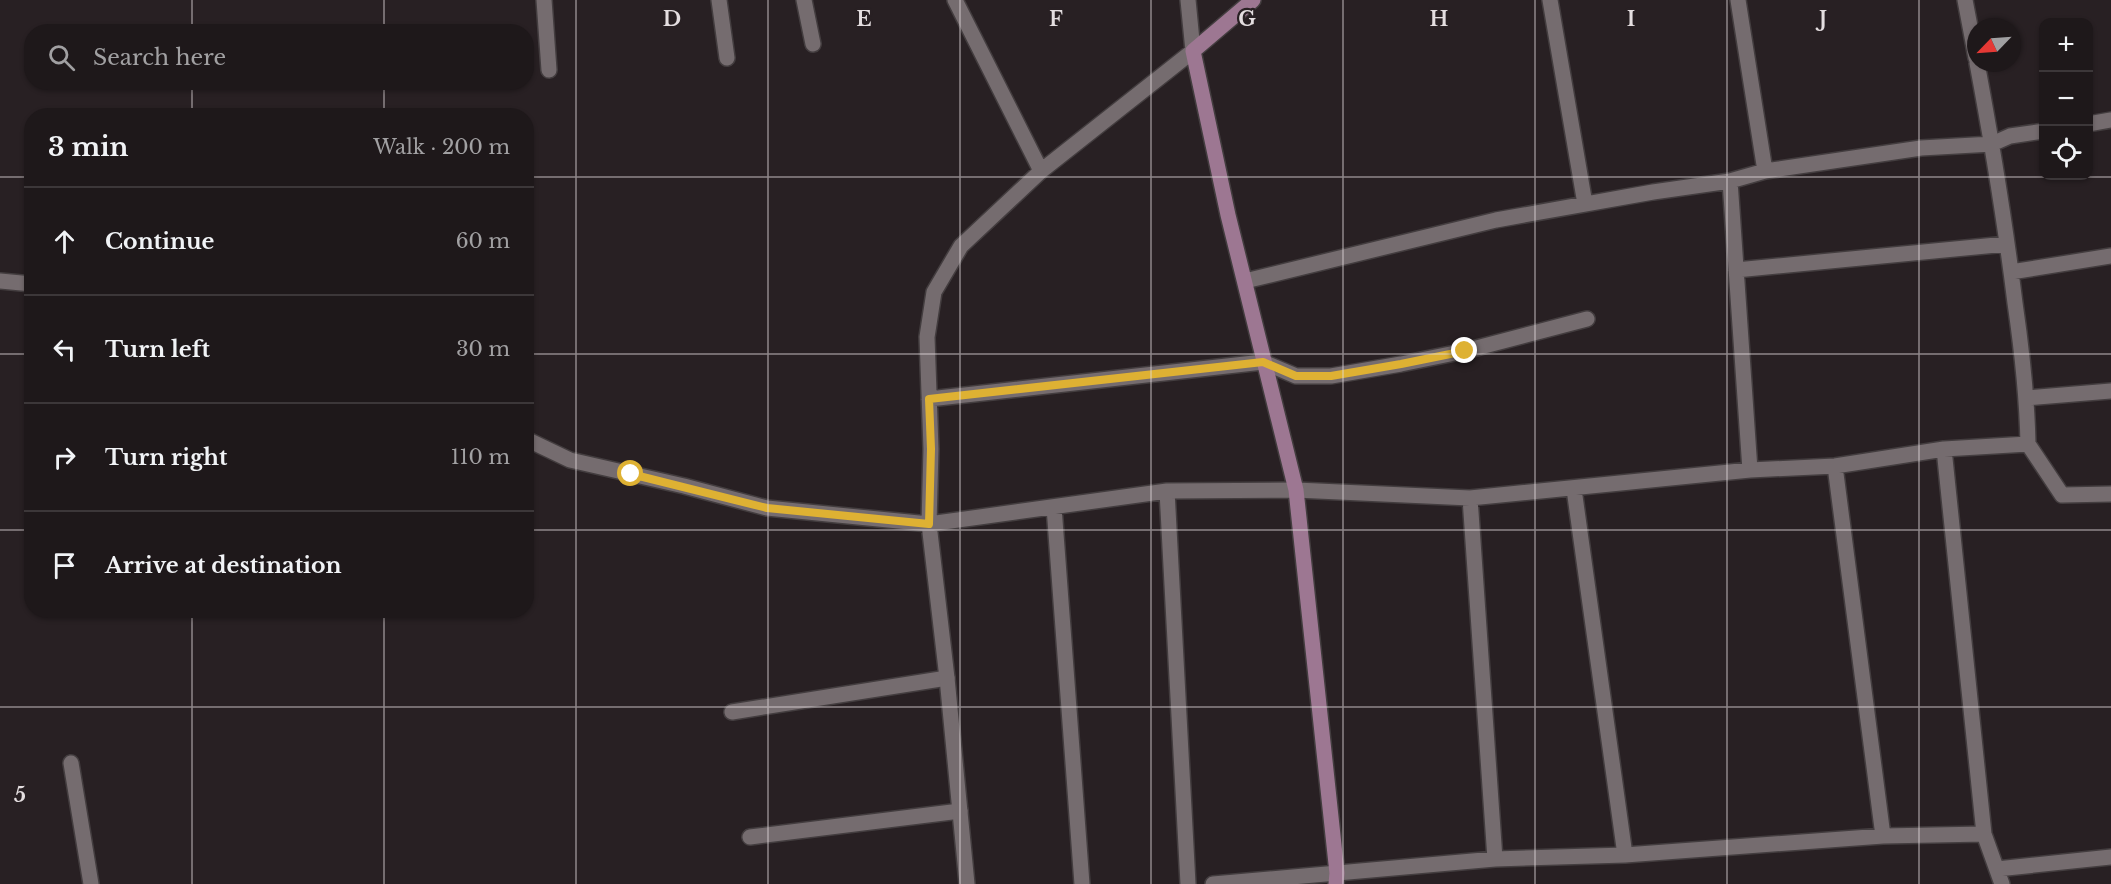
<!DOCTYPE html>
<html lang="en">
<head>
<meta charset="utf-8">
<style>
	body { margin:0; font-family:"Libre Baskerville",serif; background:#2b2527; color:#f1f3f6 }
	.controls { position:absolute; right:18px; top:18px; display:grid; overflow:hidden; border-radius:12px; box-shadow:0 2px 4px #0004 }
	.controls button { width:54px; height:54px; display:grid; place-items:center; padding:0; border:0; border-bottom:2px solid #3c3739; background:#1e181a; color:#f1f3f6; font:30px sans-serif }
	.compass { position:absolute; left:1967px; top:18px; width:54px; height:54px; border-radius:50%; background:#1e181a; box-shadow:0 2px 4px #0004; rotate:245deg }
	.stop { position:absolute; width:18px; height:18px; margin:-14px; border:4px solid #deb133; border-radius:50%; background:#fff }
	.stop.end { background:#deb133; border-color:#fff; box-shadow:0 2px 6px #0008 }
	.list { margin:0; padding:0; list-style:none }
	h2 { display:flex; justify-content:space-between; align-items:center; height:78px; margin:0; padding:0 24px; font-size:26px }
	h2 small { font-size:20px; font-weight:400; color:#a1a0a2 }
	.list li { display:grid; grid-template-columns:39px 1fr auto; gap:18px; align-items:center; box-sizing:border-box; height:108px; padding:0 24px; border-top:2px solid #3c3739 }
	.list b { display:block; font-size:22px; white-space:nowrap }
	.list em { font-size:20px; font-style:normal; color:#a1a0a2 }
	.icon { flex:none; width:33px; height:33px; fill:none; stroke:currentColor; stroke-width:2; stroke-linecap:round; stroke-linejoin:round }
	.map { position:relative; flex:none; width:2111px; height:884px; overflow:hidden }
	.search { position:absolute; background:#1e181a; box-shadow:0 2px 4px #0004; left:24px; top:24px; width:510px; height:66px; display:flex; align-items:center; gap:15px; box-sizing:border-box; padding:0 21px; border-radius:24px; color:#a1a0a2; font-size:22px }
	.panel { position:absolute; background:#1e181a; box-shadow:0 2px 4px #0004; left:24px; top:108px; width:510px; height:510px; border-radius:24px }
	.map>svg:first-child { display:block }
</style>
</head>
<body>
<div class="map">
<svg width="2111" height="884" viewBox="0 0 2111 884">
	<rect width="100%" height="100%" fill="#282023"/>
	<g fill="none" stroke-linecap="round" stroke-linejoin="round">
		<defs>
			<path id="lane" d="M732 712 947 678
				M750 837 960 811"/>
			<path id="street" d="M544 0 549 70
				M719 0 727 58
				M804 0 813 44
				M955 0 1041 171
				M1550 0 1585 204
				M1738 0 1765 171
				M1965 0 1976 58
				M2088 124 2111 120
				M1730 181 1750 470
				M1736 270 2007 244
				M2011 272 2111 256
				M0 281 32 284
				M1245 281 1496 220 1653 192 1730 181 1765 171 1921 148 1992 144 2010 136 2044 131
				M2027 398 2111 391
				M929 399 1263 362 1296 376H1331L1401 364 1465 351 1587 319
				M526 439 570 460 684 486 767 508 929 524 1167 491 1296 490 1470 498 1750 470 1835 466 1944 449 2028 444C2027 395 2022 351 2015 303 2005 222 1992 143 1977 63
				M2028 444 2062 495 2111 494
				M1944 449 1984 834 2002 884
				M1835 466 1883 836
				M1574 489 1625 855
				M1167 491 1188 884
				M1470 498 1495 859
				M1054 507 1082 884
				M71 763 91 884
				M1997 869 2111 857
				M967 884 947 678 929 524 931 449 927 337 934 292 961 246 1041 171 1193 51 1188 0
				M1213 884 1495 859 1625 855 1883 836 1984 834"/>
			<path id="secondary" d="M1253 0 1193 51 1228 215 1296 490 1337 873 1336 884"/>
		</defs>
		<use href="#lane" stroke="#433d3f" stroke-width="18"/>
		<use href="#street" stroke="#433d3f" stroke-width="18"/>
		<use href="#secondary" stroke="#433d3f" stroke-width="18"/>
		<use href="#lane" stroke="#756c6f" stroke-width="15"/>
		<use href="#street" stroke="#756c6f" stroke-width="15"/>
		<use href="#secondary" stroke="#9d7792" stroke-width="15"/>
	</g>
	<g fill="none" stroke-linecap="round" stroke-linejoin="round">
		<path stroke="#deb133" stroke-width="8" d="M631 474 767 508 929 524 931 449 929 399 1263 362 1296 376H1331L1401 364 1465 351"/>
	</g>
	<path fill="none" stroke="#e4dee0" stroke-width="1.5" stroke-opacity="0.55" d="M192 0V32M384 0V32M576 0V884M768 0V884M960 0V884M1151 0V884M1343 0V884M1535 0V884M1727 0V884M1919 0V884M192 82V116M384 82V116M0 177H32M526 177H2111M0 354H32M526 354H2111M0 530H32M526 530H2111M192 610V884M384 610V884M0 707H2111"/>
	<g font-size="20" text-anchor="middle" font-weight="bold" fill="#e4dee0" stroke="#282023" stroke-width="4.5" stroke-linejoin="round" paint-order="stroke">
		<text x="672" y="26">D</text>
		<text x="864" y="26">E</text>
		<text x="1056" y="26">F</text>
		<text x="1247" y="26">G</text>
		<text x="1439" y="26">H</text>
		<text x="1631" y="26">I</text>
		<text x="1823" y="26">J</text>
		<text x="20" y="802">5</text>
	</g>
</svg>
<div class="controls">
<button>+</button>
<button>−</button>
<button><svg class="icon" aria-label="locate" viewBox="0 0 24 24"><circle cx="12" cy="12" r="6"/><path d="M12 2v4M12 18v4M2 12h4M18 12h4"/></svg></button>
</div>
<svg class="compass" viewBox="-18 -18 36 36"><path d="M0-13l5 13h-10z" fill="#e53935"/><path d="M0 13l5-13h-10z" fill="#a1a0a2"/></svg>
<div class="stop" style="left:631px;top:474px"></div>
<div class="stop end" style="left:1465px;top:351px"></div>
<div class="search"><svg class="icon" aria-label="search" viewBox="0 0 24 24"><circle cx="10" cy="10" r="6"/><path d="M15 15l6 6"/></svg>Search here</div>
<section class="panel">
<h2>3 min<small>Walk · 200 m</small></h2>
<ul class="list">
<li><svg class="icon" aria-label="ahead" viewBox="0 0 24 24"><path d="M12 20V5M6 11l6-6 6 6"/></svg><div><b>Continue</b></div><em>60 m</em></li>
<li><svg class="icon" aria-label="left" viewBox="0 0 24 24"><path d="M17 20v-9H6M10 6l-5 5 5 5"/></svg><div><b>Turn left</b></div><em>30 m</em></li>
<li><svg class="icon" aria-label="right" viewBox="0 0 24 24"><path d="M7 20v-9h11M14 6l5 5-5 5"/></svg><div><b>Turn right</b></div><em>110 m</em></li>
<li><svg class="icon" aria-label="arrive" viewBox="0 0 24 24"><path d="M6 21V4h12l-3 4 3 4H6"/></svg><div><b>Arrive at destination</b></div></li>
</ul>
</section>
</div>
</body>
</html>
